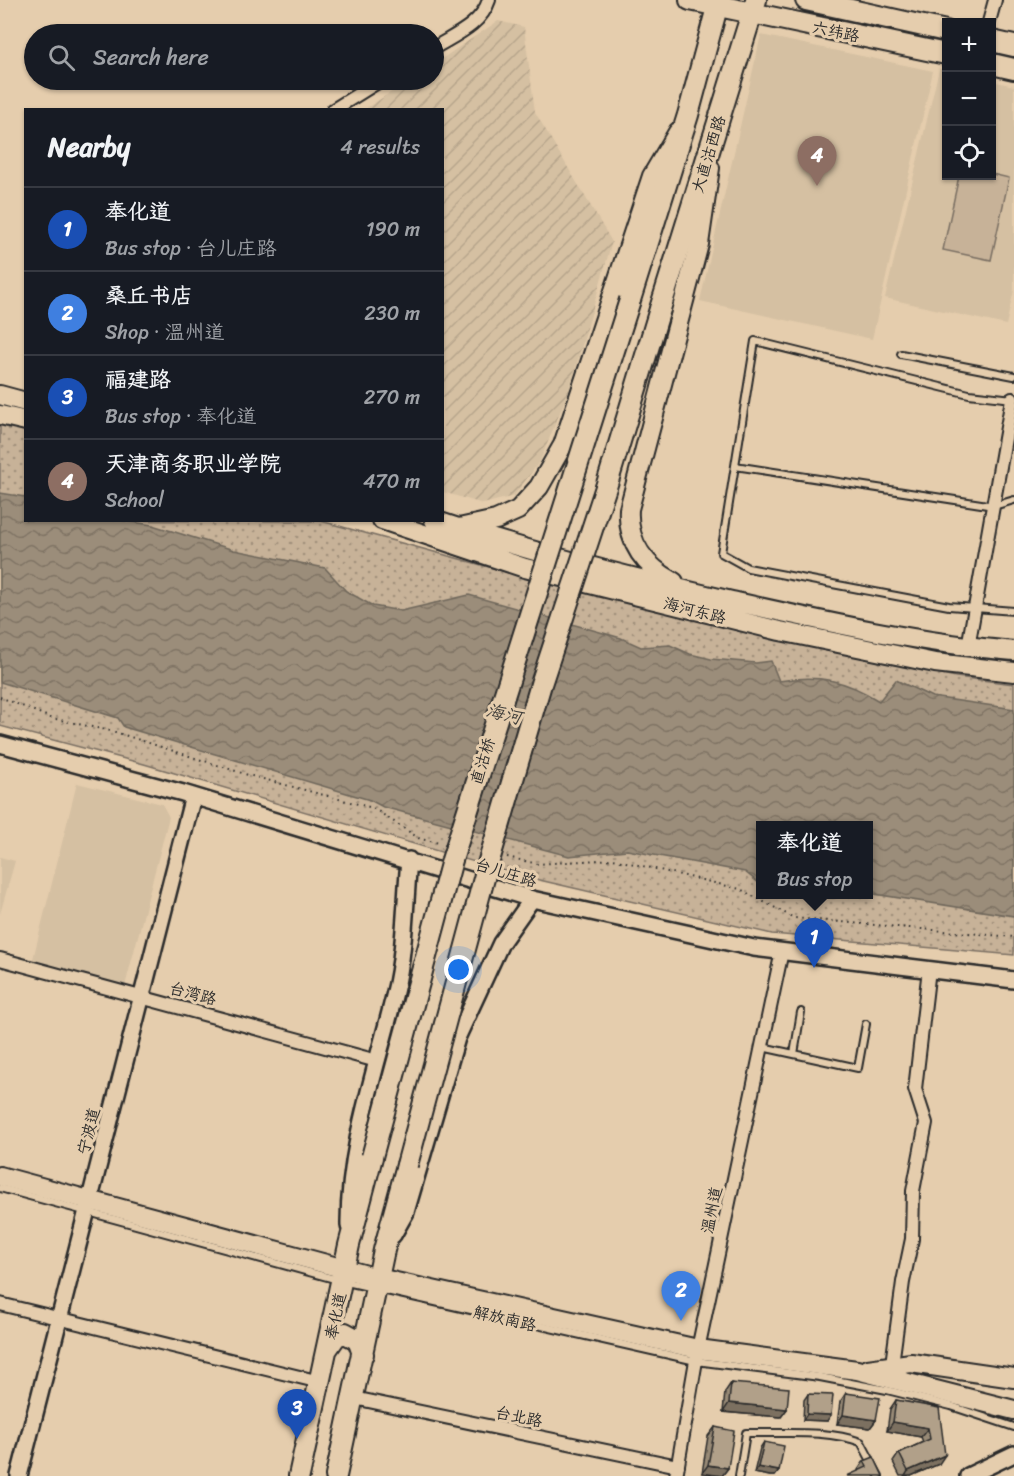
<!DOCTYPE html>
<html lang="en">
<head>
<meta charset="utf-8">
<style>
	body { margin:0; font-family:Sriracha,"LXGW WenKai TC",sans-serif; background:#242831; color:#f1f3f6 }
	.controls { position:absolute; right:18px; top:18px; display:grid; overflow:hidden; border-radius:0px; box-shadow:0 2px 4px #0004 }
	.controls button { width:54px; height:54px; display:grid; place-items:center; padding:0; border:0; border-bottom:2px solid #363941; background:#171b24; color:#f1f3f6; font:30px sans-serif }
	.you { position:absolute; left:459px; top:970px; width:21px; height:21px; margin:-15px; border:4px solid #fff; border-radius:50%; background:#1a73e8; box-shadow:0 0 0 9px #1a73e833 }
	.badge { display:grid; place-items:center; width:39px; height:39px; border-radius:50%; background:#7c3aed; color:#fff; font-size:20px; font-weight:700 }
	.pin { position:absolute; translate:-50% -50px; filter:drop-shadow(0 2px 3px #0008) }
	.pin::after { content:''; position:absolute; top:32px; width:21px; height:18px; background:inherit; clip-path:polygon(0 0,100% 0,50% 100%) }
	.popup { position:absolute; left:756px; top:821px; width:117px; height:78px; box-sizing:border-box; display:grid; place-content:center; border-radius:0px; background:#171b24; filter:drop-shadow(0 2px 4px #0005); font-size:20px; white-space:nowrap; color:#9ea1a6 }
	.popup b { font-size:22px; color:#f1f3f6 }
	.popup::after { content:''; position:absolute; left:50%; top:100%; margin-left:-12px; border:12px solid transparent; border-top-color:#171b24 }
	.list { margin:0; padding:0; list-style:none }
	h2 { display:flex; justify-content:space-between; align-items:center; height:78px; margin:0; padding:0 24px; font-size:26px }
	h2 small { font-size:20px; font-weight:400; color:#9ea1a6 }
	.list li { display:grid; grid-template-columns:39px 1fr auto; gap:18px; align-items:center; box-sizing:border-box; height:84px; padding:0 24px; border-top:2px solid #363941 }
	.list b { display:block; font-size:22px; white-space:nowrap }
	.list p { margin:0; font-size:20px; white-space:nowrap; color:#9ea1a6 }
	.list em { font-size:20px; font-style:normal; color:#9ea1a6 }
	.icon { flex:none; width:33px; height:33px; fill:none; stroke:currentColor; stroke-width:2; stroke-linecap:round; stroke-linejoin:round }
	.map { position:relative; flex:none; width:1014px; height:1476px; overflow:hidden }
	.search { position:absolute; background:#171b24; box-shadow:0 2px 4px #0004; left:24px; top:24px; width:420px; height:66px; display:flex; align-items:center; gap:15px; box-sizing:border-box; padding:0 21px; border-radius:33px; color:#9ea1a6; font-size:22px }
	.panel { position:absolute; background:#171b24; box-shadow:0 2px 4px #0004; left:24px; top:108px; width:420px; height:414px; border-radius:0px }
	.map>svg:first-child { display:block }
</style>
</head>
<body>
<div class="map">
<svg width="1014" height="1476" viewBox="0 0 1014 1476">
	<defs>
		<pattern id="industrial-furrows" width="10" height="10" patternUnits="userSpaceOnUse" patternTransform="scale(1.5)"><rect width="10" height="10" fill="#d5c0a2"/><path d="M-1 1l2-2M0 10L10 0M9 11l2-2" fill="none" stroke="#b7a58c"/></pattern>
		<pattern id="park-dots" width="8" height="8" patternUnits="userSpaceOnUse" patternTransform="scale(1.5)"><rect width="8" height="8" fill="#c7b298"/><path d="M2 2h.1M6 6h.1" fill="none" stroke="#a2917c" stroke-width="1.8" stroke-linecap="round"/></pattern>
		<pattern id="water-waves" width="16" height="10" patternUnits="userSpaceOnUse" patternTransform="scale(1.5)"><rect width="16" height="10" fill="#9b8d7a"/><path d="M0 5q4-4 8 0t8 0" fill="none" stroke="#7f7364"/></pattern>
	</defs>
	<rect width="100%" height="100%" fill="#e5cdad"/>
	<filter id="ink" filterUnits="userSpaceOnUse"><feTurbulence type="fractalNoise" baseFrequency=".0167" numOctaves="2"/><feDisplacementMap in="SourceGraphic" scale="12" xChannelSelector="R" yChannelSelector="G"/><feConvolveMatrix kernelMatrix="1 2 1 2 8 2 1 2 1" color-interpolation-filters="sRGB"/></filter>
	<g filter="url(#ink)">
		<path fill="#d5c0a2" d="M761 35 933 71 872 339 700 301Z
			M939 69 946 70V176H992V81L1014 86V290L1006 325 885 298Z
			M77 783 162 804 169 817 125 986 32 963Z
			M0 857 15 861 0 914Z"/>
		<path fill="url(#industrial-furrows)" d="M498 21 524 27 535 112 612 242 569 391 540 461 514 496 483 504 443 492 442 110 365 109 410 80H434V64Z"/>
		<path fill="url(#park-dots)" stroke="#796e62" stroke-width="1.5" fill-rule="evenodd" d="M0 424 25 431 26 520 321 521 566 588 805 646 956 677 1014 684V955L772 934 522 876 144 764 0 726ZM760 826H868V894H760Z"/>
		<path fill="#c7b298" stroke="#796e62" stroke-width="1.5" d="M992 174 1009 178 991 260 943 250 959 176Z"/>
		<path fill="url(#water-waves)" stroke="#6e665a" stroke-width="1.5" d="M0 493 25 497 26 520H120L152 525 234 550 325 568 346 591 373 606 401 611 469 595 621 638 641 647 670 645 690 654 711 659 756 663 771 661 779 681C818 674 846 680 879 701L896 680 932 697 1014 709V916L868 893V826H760V884L745 872 627 850 569 856 383 807 370 800 124 727 118 718 0 682Z
			M790 895 843 894V895L834 898Z"/>
		<g fill="none" stroke-linecap="round" stroke-linejoin="round">
			<defs>
				<path id="service" d="M901 354 1014 376
					M1013 399 969 394 755 341 721 553 748 568 949 606 1014 611
					M735 466 994 506 1014 500
					M762 1047 858 1068 866 1024
					M794 1054 801 1012
					M0 1188 342 1281 696 1361 820 1377 887 1390 951 1406 1014 1427
					M739 1476 746 1433C783 1434 826 1429 861 1442L879 1476"/>
				<path id="minor" d="M989 22 995 0
					M434 48C455 35 481 25 489 0
					M333 110 381 80
					M968 647 1012 399
					M0 959 377 1061
					M0 1304 320 1382
					M892 1364 903 1282 912 1239 913 1191 926 1123 915 1089 929 969
					M354 1398 678 1466
					M676 1476 698 1349 782 951"/>
				<path id="tertiary" d="M0 744 183 793 532 899 754 948 1014 980
					M349 1226C348 1147 377 1068 395 992 405 952 405 902 409 860
					M393 1235 406 1212 457 1038 501 943 532 899
					M19 1476 193 796
					M968 1476 1014 1454"/>
				<path id="secondary" d="M0 395 26 402
					M0 415 26 421
					M382 520 525 568 780 631 935 663 1014 672
					M434 520C532 553 632 578 732 601 826 622 919 643 1014 651
					M459 528 496 520 518 510 539 487 563 445 652 176 678 132
					M674 582C644 566 627 543 629 509L699 244 710 168
					M0 1176 378 1278 698 1349 857 1370 1014 1410
					M868 1369 911 1363 1014 1378"/>
				<path id="primary" d="M690 0 946 54
					M806 0 946 31
					M992 41 1014 46
					M992 64 1014 69
					M630 300 688 115 719 0
					M660 309 756 0
					M327 1349 336 1336 345 1333 358 1340 363 1354
					M299 1476 349 1245 372 1157
					M336 1476 384 1250 407 1165"/>
			</defs>
			<use href="#service" stroke="#2b2b2b" stroke-width="10"/>
			<use href="#minor" stroke="#2b2b2b" stroke-width="16"/>
			<use href="#tertiary" stroke="#2b2b2b" stroke-width="20"/>
			<use href="#secondary" stroke="#2b2b2b" stroke-width="22"/>
			<use href="#primary" stroke="#2b2b2b" stroke-width="24"/>
			<path stroke="#2b2b2b" stroke-width="2" stroke-dasharray="1.5 4.5" stroke-linecap="butt" d="M0 697 51 718 115 732 248 775 373 808 420 839 440 843
				M507 857 538 864 613 859 740 889 794 918 1014 937"/>
			<use href="#service" stroke="#e5cdad" stroke-width="6"/>
			<use href="#minor" stroke="#e5cdad" stroke-width="12"/>
			<use href="#tertiary" stroke="#e5cdad" stroke-width="15"/>
			<use href="#secondary" stroke="#e5cdad" stroke-width="18"/>
			<use href="#primary" stroke="#e5cdad" stroke-width="20"/>
			<defs>
				<path id="primary-bridge" d="M372 1157 452 860 630 300
					M407 1165 486 871 541 684 607 484 660 309"/>
			</defs>
			<use href="#primary-bridge" stroke="#2b2b2b" stroke-width="24" stroke-linecap="butt"/>
			<use href="#primary-bridge" stroke="#e5cdad" stroke-width="20"/>
		</g>
		<path fill="#988a76" stroke="#2b2b2b" stroke-width="1.5" d="M731 1383 787 1409 781 1417 723 1412 725 1392Z
			M846 1393 876 1420 870 1428 837 1424 840 1402Z
			M808 1394 827 1421 803 1420 804 1400Z
			M896 1400 939 1408V1464L911 1476H900L893 1462 899 1453 923 1442 921 1437 887 1431 890 1409Z
			M715 1427 728 1468 722 1476 702 1473 708 1436Z
			M764 1442 779 1471 775 1476H770L754 1473 760 1448Z
			M864 1461 883 1476 858 1471V1470Z"/>
		<path fill="#7c7060" stroke="#2b2b2b" stroke-width="1.5" d="M729 1403 787 1409 781 1417 723 1412Z
			M807 1414 831 1415 827 1421 803 1420Z
			M843 1415 876 1420 870 1428 837 1424Z
			M893 1422 928 1428 921 1437 887 1431Z
			M945 1455 939 1464 911 1476H905L908 1471Z
			M708 1465 728 1468 722 1476 702 1473Z
			M758 1467 779 1471 775 1476H770L754 1473Z"/>
		<path fill="#b1a089" stroke="#2b2b2b" stroke-width="1.5" d="M731 1383 789 1388 787 1409 729 1403Z
			M846 1393 880 1398 876 1420 843 1415Z
			M808 1394 833 1395 831 1415 807 1414Z
			M896 1400 939 1408 945 1455 908 1471 899 1453 930 1439 928 1428 893 1422Z
			M715 1427 734 1431 728 1468 708 1465Z
			M764 1442 784 1446 779 1471 758 1467Z
			M874 1457 883 1476H847L867 1467 864 1461Z"/>
	</g>
	<g text-anchor="middle" stroke-width="6" stroke-linejoin="round" paint-order="stroke">
		<g font-size="16" fill="#2b2b2b" stroke="#e5cdad">
			<text transform="translate(836 31) rotate(12)" y="6">六纬路</text>
			<text transform="translate(708 154) rotate(-73)" y="6">大直沽西路</text>
			<text transform="translate(695 610) rotate(14)" y="6">海河东路</text>
			<text transform="translate(482 761) rotate(-73)" y="6">直沽桥</text>
			<text transform="translate(506 872) rotate(17)" y="6">台儿庄路</text>
			<text transform="translate(193 993) rotate(15)" y="6">台湾路</text>
			<text transform="translate(88 1131) rotate(-76)" y="6">宁波道</text>
			<text transform="translate(711 1210) rotate(-78)" y="6">温州道</text>
			<text transform="translate(335 1316) rotate(-78)" y="6">奉化道</text>
			<text transform="translate(505 1318) rotate(13)" y="6">解放南路</text>
			<text transform="translate(519 1416) rotate(12)" y="6">台北路</text>
		</g>
		<g font-size="18" font-style="italic" fill="#413f3b" stroke="#e5cdad">
			<text transform="translate(504 714) rotate(14)" y="6">海河</text>
		</g>
	</g>
</svg>
<div class="controls">
<button>+</button>
<button>−</button>
<button><svg class="icon" aria-label="locate" viewBox="0 0 24 24"><circle cx="12" cy="12" r="6"/><path d="M12 2v4M12 18v4M2 12h4M18 12h4"/></svg></button>
</div>
<div class="you"></div>
<div class="pin badge" style="left:814px;top:968px;background:#1a4fb4">1</div>
<div class="popup"><b>奉化道</b>Bus stop</div>
<div class="pin badge" style="left:681px;top:1321px;background:#3f7fe0">2</div>
<div class="pin badge" style="left:297px;top:1439px;background:#1a4fb4">3</div>
<div class="pin badge" style="left:817px;top:186px;background:#8d6e63">4</div>
<div class="search"><svg class="icon" aria-label="search" viewBox="0 0 24 24"><circle cx="10" cy="10" r="6"/><path d="M15 15l6 6"/></svg>Search here</div>
<section class="panel">
<h2>Nearby<small>4 results</small></h2>
<ul class="list">
<li><span class="badge" style="background:#1a4fb4">1</span><div><b>奉化道</b><p>Bus stop · 台儿庄路</p></div><em>190 m</em></li>
<li><span class="badge" style="background:#3f7fe0">2</span><div><b>桑丘书店</b><p>Shop · 温州道</p></div><em>230 m</em></li>
<li><span class="badge" style="background:#1a4fb4">3</span><div><b>福建路</b><p>Bus stop · 奉化道</p></div><em>270 m</em></li>
<li><span class="badge" style="background:#8d6e63">4</span><div><b>天津商务职业学院</b><p>School</p></div><em>470 m</em></li>
</ul>
</section>
</div>
</body>
</html>
